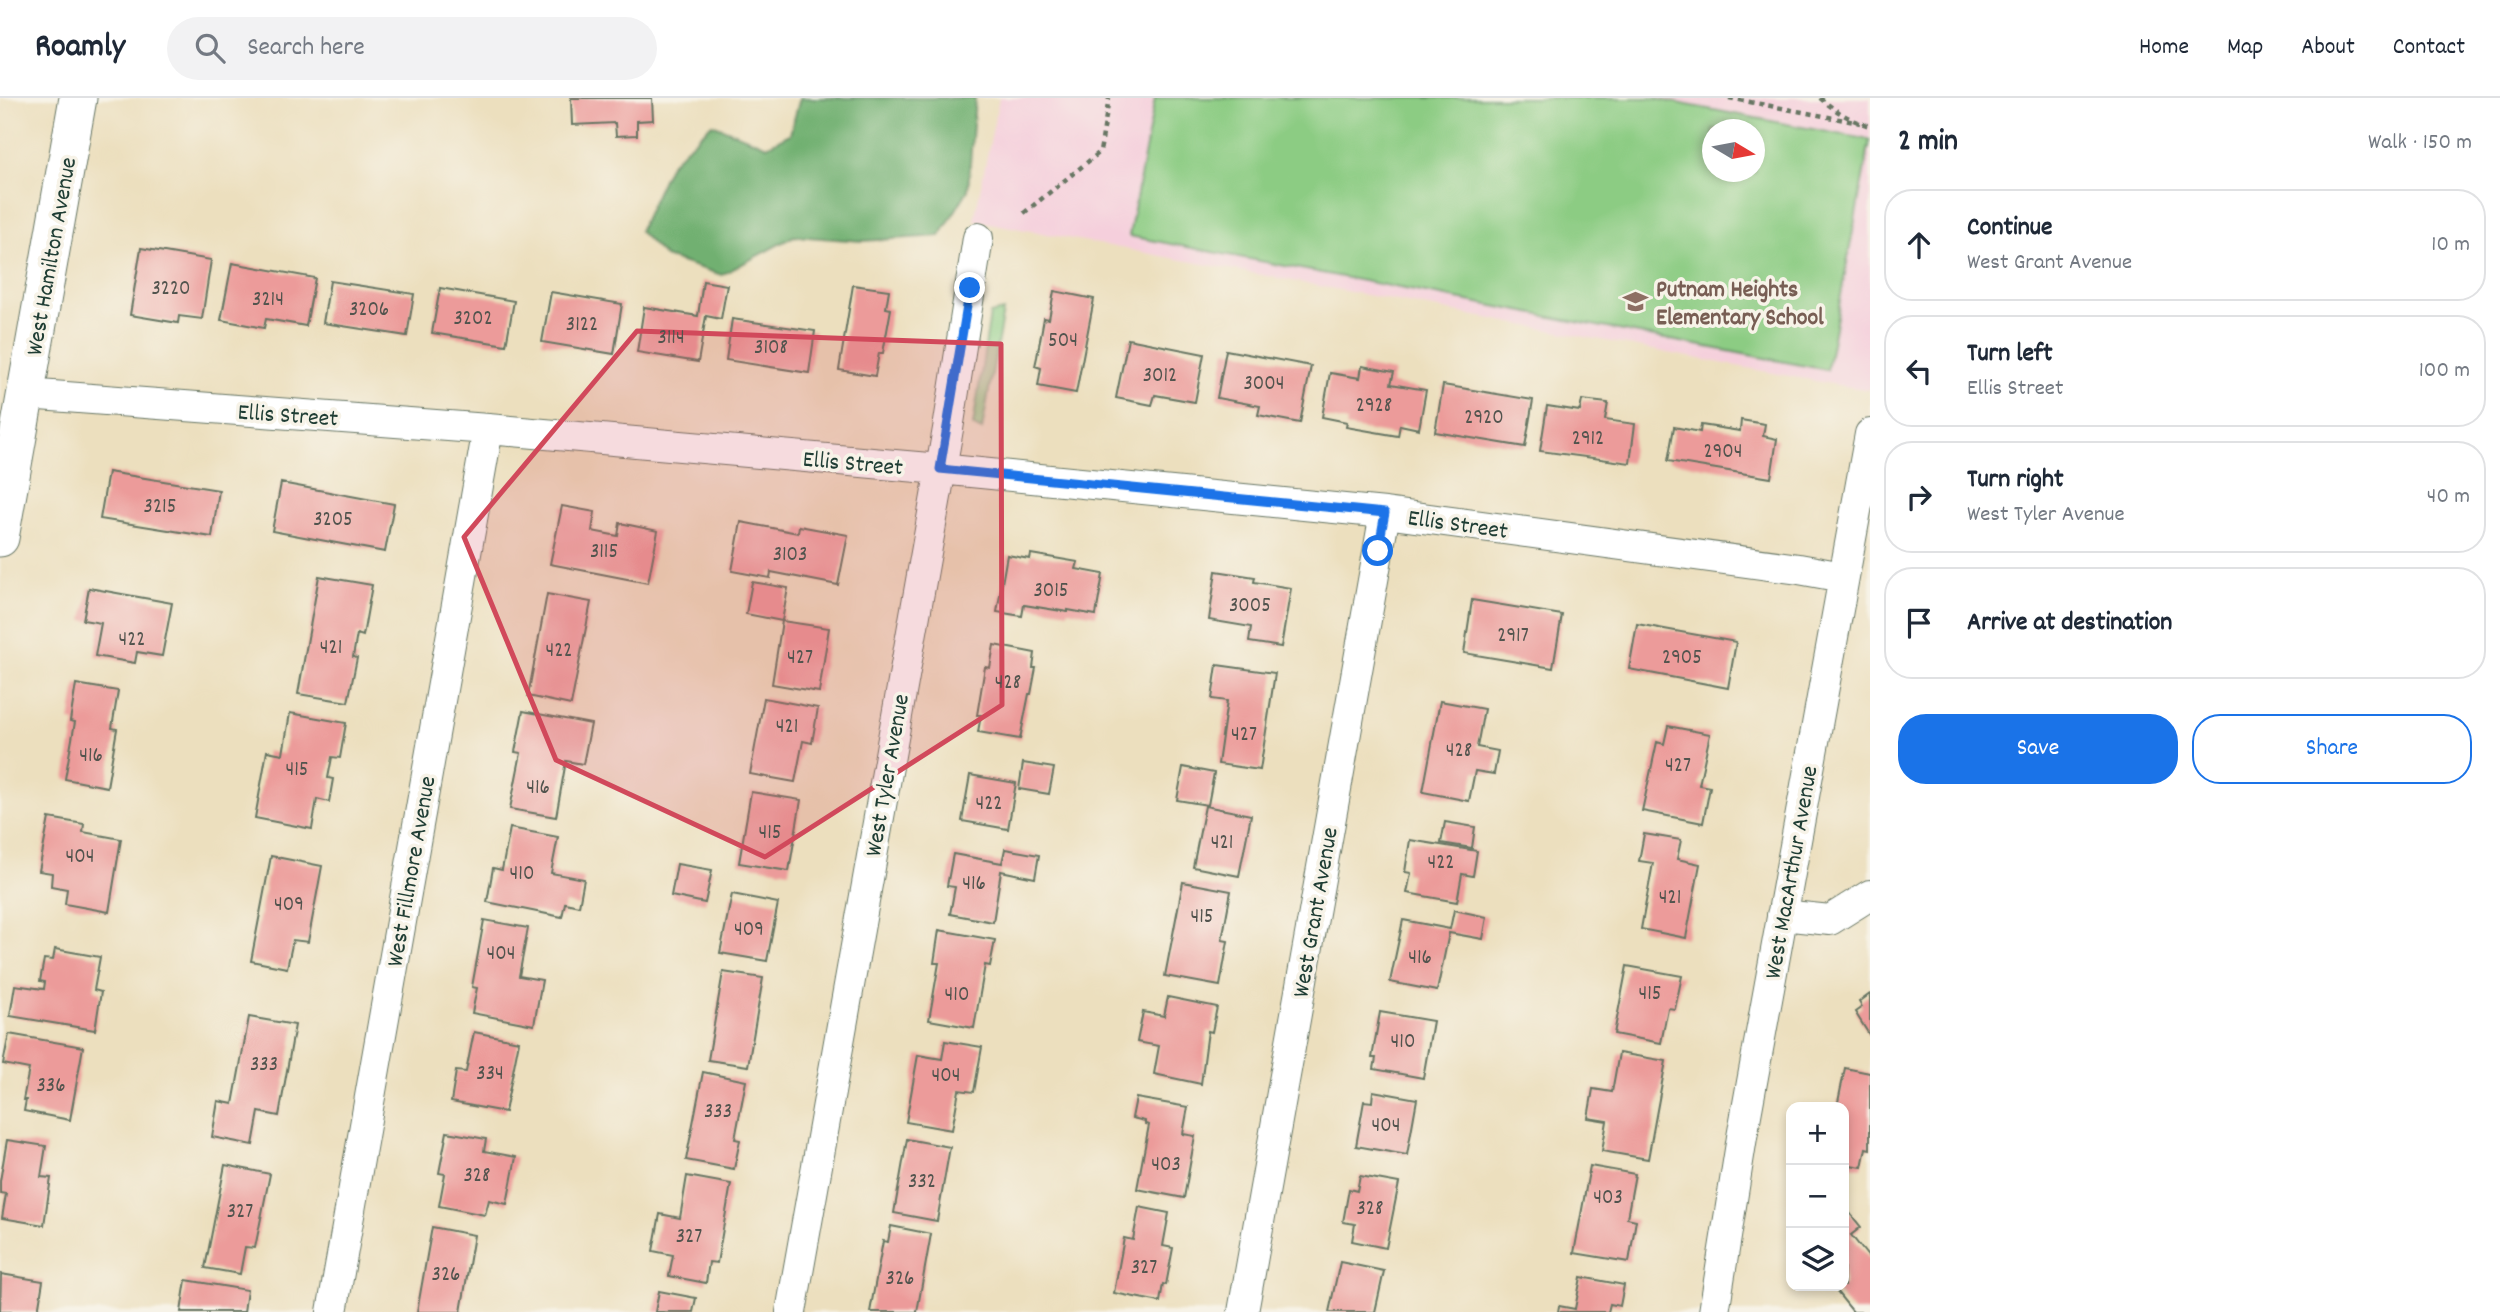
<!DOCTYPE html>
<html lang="en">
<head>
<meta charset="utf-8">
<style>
	body { margin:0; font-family:Dekko,sans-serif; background:#f2f2f3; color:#1f2937 }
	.controls { position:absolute; right:21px; bottom:21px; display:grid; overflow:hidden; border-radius:14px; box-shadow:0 4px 10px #0003 }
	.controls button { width:63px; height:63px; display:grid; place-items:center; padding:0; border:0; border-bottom:2px solid #e0e1e3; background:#fff; color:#1f2937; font:35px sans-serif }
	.compass { position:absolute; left:1702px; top:21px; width:63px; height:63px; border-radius:50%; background:#fff; box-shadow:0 4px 10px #0003; rotate:100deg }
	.stop { position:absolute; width:21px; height:21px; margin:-16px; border:5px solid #1a73e8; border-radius:50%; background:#fff }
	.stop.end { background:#1a73e8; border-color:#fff; box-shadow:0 2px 7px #0008 }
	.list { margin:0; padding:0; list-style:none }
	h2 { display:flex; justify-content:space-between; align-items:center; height:91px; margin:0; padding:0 28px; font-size:30px }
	h2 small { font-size:23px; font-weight:400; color:#747a83 }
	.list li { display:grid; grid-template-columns:46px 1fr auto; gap:21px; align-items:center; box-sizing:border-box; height:112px; margin:0 14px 14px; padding:0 14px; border:2px solid #e0e1e3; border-radius:28px }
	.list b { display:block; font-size:26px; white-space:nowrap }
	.list p { margin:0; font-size:23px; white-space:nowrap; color:#747a83 }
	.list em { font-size:23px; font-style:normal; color:#747a83 }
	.actions { display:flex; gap:14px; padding:21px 28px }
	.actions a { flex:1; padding:16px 0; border:2px solid #1a73e8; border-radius:28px; text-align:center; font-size:24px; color:#1a73e8 }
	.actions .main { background:#1a73e8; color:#fff }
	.icon { flex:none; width:38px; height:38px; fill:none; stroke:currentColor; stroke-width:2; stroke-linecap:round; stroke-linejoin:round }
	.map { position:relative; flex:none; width:1870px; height:1214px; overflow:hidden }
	header { display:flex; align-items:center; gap:42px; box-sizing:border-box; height:98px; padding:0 35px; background:#fff; border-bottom:2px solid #e0e1e3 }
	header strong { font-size:33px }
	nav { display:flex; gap:38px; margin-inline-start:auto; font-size:24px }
	.search { width:490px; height:63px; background:#f2f2f3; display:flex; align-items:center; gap:18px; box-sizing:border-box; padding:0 24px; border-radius:38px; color:#747a83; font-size:26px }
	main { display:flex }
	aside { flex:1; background:#fff }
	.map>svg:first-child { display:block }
</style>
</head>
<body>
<header>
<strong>Roamly</strong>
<div class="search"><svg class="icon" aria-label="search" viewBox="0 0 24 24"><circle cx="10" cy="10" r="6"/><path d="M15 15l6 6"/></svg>Search here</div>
<nav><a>Home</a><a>Map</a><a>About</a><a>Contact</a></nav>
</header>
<main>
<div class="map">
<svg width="1870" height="1214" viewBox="0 0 1870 1214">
	<rect width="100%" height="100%" fill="#f7f3e8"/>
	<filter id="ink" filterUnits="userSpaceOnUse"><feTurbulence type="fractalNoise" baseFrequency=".0143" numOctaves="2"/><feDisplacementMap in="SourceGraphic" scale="14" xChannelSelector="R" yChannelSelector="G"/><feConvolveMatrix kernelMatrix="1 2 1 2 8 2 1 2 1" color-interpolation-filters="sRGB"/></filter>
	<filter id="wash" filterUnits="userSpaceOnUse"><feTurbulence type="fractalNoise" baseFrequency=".00686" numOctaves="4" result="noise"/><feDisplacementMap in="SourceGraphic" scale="28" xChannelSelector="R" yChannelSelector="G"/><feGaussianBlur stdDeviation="1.57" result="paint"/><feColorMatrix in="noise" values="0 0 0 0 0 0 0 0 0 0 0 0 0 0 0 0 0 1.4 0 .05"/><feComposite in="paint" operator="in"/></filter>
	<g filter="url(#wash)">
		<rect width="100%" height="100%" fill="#ecdfbe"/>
		<path fill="#f5cfdc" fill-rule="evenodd" d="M999 0H1870V292L1831 286 974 122ZM1713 32H1755V74H1713Z"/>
		<path fill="#8ccc83" stroke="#56845c" stroke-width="2" fill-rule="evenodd" d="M1155 0H1651L1870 42 1827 272 1129 138ZM1713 32H1755V74H1713Z
			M1003 213 982 332 973 328 990 216Z"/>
		<path fill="#71b071" stroke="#487652" stroke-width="2" d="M800 0H975L968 92 940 138 862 143 794 138 722 177 665 159 639 133 670 66 712 26 767 48 790 36Z"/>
		<g id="blocks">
			<path fill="#ec9b9a" d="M571 0H652L653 22 637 23V37L616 38 615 25 572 27Z
				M141 150 211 162 202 221 179 218 178 225 130 217Z
				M232 165 315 180 306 228 266 221 264 230 221 222Z
				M330 183 414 196 407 238 323 225Z
				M703 183 727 187 721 221 706 218 698 264 637 254 644 209 698 218Z
				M853 187 889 192 886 210 891 211 883 255H879L875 278 839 272Z
				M440 190 514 203 506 247 432 235Z
				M1054 193 1094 201 1076 295 1038 288 1041 270 1035 268 1037 259 1044 220 1049 221Z
				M551 194 622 206 614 256 542 244Z
				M732 221 815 233 809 275 726 262Z
				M1128 241 1204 256 1195 304 1155 297 1152 307 1116 300Z
				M1226 252 1311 268 1300 325 1258 317 1260 308 1217 300Z
				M1362 268 1394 274 1391 286 1426 292 1419 331 1400 327 1398 338 1346 329 1347 324 1322 319 1330 275 1360 280Z
				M1443 287 1533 302 1525 349 1435 334Z
				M1582 302 1608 305 1605 322 1635 326 1630 365 1540 353 1547 308 1580 313Z
				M1741 322 1765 326 1763 338 1777 341 1771 380 1668 363 1674 329 1700 334 1701 327 1740 333Z
				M108 374 219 392 212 439 100 421Z
				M281 385 394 406 385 454 272 433Z
				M562 408 595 414 592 433 618 438 620 425 658 433 648 485 550 466Z
				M741 424 798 435 799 428 848 437 838 487 771 474 770 480 732 473Z
				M1031 456 1078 464 1076 471 1103 476 1096 517 1068 512V514L1024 507 1022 518 997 514 1007 457 1030 461Z
				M1216 473 1255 479 1254 484 1291 490 1281 549 1249 544 1251 529 1209 522Z
				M319 478 372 487 363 538 357 536 353 559 357 560 348 604 298 596Z
				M752 484 788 490 782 523 746 516Z
				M89 490 172 505 162 558 137 554 135 565 95 558 101 525 83 522Z
				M547 496 591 504 571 607 528 598Z
				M1472 502 1562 517 1553 570 1464 555Z
				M782 523 829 530 819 594 772 586Z
				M1637 526 1736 544 1728 590 1629 571Z
				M994 547 1035 555 1033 570H1036L1031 596H1029L1020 641 978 634 981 617H977L985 569 990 570Z
				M1217 567 1275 575 1260 672 1218 666 1227 603 1212 601Z
				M76 586 118 593 112 630 117 631 107 689 65 681 75 624 70 623Z
				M764 600 818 610 812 645 803 643 795 684 750 676Z
				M1440 603 1484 611 1477 649 1498 653 1494 676 1475 673 1469 703 1423 694Z
				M523 613 591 626 583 666 566 663 556 719 510 711 521 655 515 654Z
				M290 615 346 625 340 660 332 659 328 680 333 681 329 704 317 701 312 731 255 720 267 653 283 656Z
				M1668 628 1710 636 1699 687 1710 689 1703 725 1642 713 1657 644 1664 646Z
				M1023 665 1054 670 1049 696 1019 691Z
				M1183 669 1214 675 1208 707 1177 702Z
				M970 677 1016 685 1008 731 962 723Z
				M751 694 801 702 789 773 739 765Z
				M1205 708 1251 717 1239 778 1193 769Z
				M49 720 84 726 83 734 121 741 109 814 65 806 67 791 51 788 52 775 39 773Z
				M1445 724 1475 729 1472 750 1441 745Z
				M510 730 558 739 551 775 584 781 579 808 565 805 562 819 487 804 493 770 502 772Z
				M1644 736 1681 742 1677 761 1700 766 1686 840 1641 831 1653 765 1639 763Z
				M1410 742 1477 753 1473 778 1462 776 1457 804 1407 795 1411 775 1405 774Z
				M1005 751 1039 757 1035 780 1001 773 993 824 950 816 955 789 947 788 953 756 1002 765Z
				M271 758 322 768 308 844 293 842 287 870 251 863Z
				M677 766 712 772 705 805 671 798Z
				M1183 784 1231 793 1222 842 1228 843 1220 888 1165 878Z
				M732 796 778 805 767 863 720 855Z
				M1454 812 1487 819 1483 841 1449 835 1437 893 1390 884 1403 822 1450 831Z
				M484 822 528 830 519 878 542 882 534 927 472 915 477 890 472 889Z
				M939 832 995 842 990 868 985 867 974 930 929 922 939 865H934Z
				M55 851 100 859 94 892 101 894 95 932 10 918 15 887 44 891 45 884 40 883 44 861 53 862Z
				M1627 868 1682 878 1675 911 1668 910 1661 945 1614 936Z
				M723 874 763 880 748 968 708 962Z
				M1870 896V938L1855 914 1862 909 1859 904Z
				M1168 899 1217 909 1212 934 1208 933 1201 986 1154 976 1159 948 1137 944 1143 914 1164 918Z
				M1380 914 1433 923 1423 980 1374 971 1376 960H1372Z
				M249 919 295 927 279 1018 259 1014 253 1047 212 1039 218 1003 233 1006Z
				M474 934 519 943 505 1014 451 1004 456 973 466 974Z
				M9 936 83 949 70 1022 24 1013 26 1002H23L29 971 3 966Z
				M945 943 982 949 974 994 959 992 952 1032 906 1024 918 957 942 961Z
				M1619 955 1666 963 1648 1061 1602 1053 1607 1023 1588 1020 1593 991 1612 994Z
				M1845 970 1870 975V1051L1866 1050 1862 1069 1844 1066V1009H1837Z
				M703 974 746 983 735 1041 740 1042 734 1071 686 1062Z
				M1373 993 1417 1001 1407 1057 1356 1048 1364 1003 1372 1004Z
				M1136 1000 1188 1009 1183 1036 1195 1038 1184 1100 1137 1091 1149 1027 1145 1026V1023L1132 1020Z
				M447 1034 486 1041 484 1053 516 1059 507 1106 489 1102 485 1117 439 1108 445 1076 439 1075Z
				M907 1041 950 1049 937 1123 894 1115Z
				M7 1042 46 1048 41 1079 51 1080 44 1127 2 1120 6 1096 0 1095V1083Z
				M225 1067 270 1076 255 1150 245 1149 240 1176 205 1170Z
				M1590 1068 1635 1076 1627 1120 1636 1122 1629 1164 1574 1155Z
				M687 1078 731 1086 717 1165 709 1164 706 1185 669 1178 673 1157 653 1153 660 1116 680 1120Z
				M1360 1078 1399 1085 1386 1150 1352 1143 1355 1126 1343 1124 1349 1091 1357 1093Z
				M1844 1108 1861 1129 1851 1137 1870 1161V1214H1853L1832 1188H1844Z
				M1139 1109 1169 1115 1163 1148 1173 1150 1166 1187 1163 1186 1160 1204 1114 1195 1124 1140 1133 1142Z
				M891 1128 931 1136 917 1214H870L883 1143 888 1144Z
				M432 1129 474 1137 461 1214H417Z
				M1340 1164 1384 1173 1375 1214H1329Z
				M1 1176 43 1183 38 1214H0Z
				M1581 1179 1624 1187 1620 1208 1610 1206 1608 1214H1558L1559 1208 1575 1211Z
				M186 1182 247 1192 244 1214H181Z
				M659 1193 696 1200 693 1214H655Z"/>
		</g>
	</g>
	<g filter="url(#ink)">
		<use href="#blocks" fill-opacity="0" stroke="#677664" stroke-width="2"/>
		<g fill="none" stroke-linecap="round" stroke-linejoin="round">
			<defs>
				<path id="minor" d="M26 296 488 331 940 371 1385 415 1799 471 1843 479
					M1782 817 1830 822 1870 797
					M332 1214 488 331
					M791 1214 948 331 978 140
					M1243 1214 1385 415
					M1714 1214 1742 1039 1870 336"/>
				<path id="tertiary" d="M0 440 78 0"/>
			</defs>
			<use href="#minor" stroke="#677664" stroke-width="32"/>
			<use href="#tertiary" stroke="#677664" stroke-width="39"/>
			<path stroke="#677664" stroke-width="4.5" stroke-dasharray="5 5" stroke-linecap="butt" d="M1729 0 1860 25
				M1820 0C1834 12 1851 23 1870 28
				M1024 115 1100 54 1109 0"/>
			<use href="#minor" stroke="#fff" stroke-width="30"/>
			<use href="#tertiary" stroke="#fff" stroke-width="37"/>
		</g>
	</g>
	<g fill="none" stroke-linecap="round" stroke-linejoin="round" filter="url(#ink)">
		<path stroke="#1a73e8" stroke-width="9" d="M970 190 940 371 1385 415 1378 453"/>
	</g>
	<path fill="#d1495b" fill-opacity="0.2" stroke="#d1495b" stroke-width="5" stroke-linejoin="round" d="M637 233 1001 246 1002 607 765 759 556 662 464 439Z"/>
	<defs>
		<symbol id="school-bare" viewBox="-9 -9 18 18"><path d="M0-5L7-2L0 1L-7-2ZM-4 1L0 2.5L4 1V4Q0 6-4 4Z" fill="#8d6e63" stroke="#f7f3e8" stroke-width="2.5" paint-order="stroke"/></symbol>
	</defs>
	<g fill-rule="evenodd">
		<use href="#school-bare" x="1618" y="186" width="35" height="35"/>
	</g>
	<g text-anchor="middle" stroke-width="7" stroke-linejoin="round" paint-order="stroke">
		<g font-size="21" fill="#52544e">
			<text x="171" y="196">3220</text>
			<text x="268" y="207">3214</text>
			<text x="369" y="217">3206</text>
			<text x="473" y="226">3202</text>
			<text x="582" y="232">3122</text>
			<text x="671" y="245">3114</text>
			<text x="1063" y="248">504</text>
			<text x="771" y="255">3108</text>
			<text x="1160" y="283">3012</text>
			<text x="1264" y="291">3004</text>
			<text x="1374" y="313">2928</text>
			<text x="1484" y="325">2920</text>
			<text x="1588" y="346">2912</text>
			<text x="1723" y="359">2904</text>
			<text x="160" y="414">3215</text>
			<text x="333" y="427">3205</text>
			<text x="604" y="459">3115</text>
			<text x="790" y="462">3103</text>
			<text x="1051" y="498">3015</text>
			<text x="1250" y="513">3005</text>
			<text x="1513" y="543">2917</text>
			<text x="132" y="547">422</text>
			<text x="331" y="555">421</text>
			<text x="559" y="558">422</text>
			<text x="800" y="565">427</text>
			<text x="1682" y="565">2905</text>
			<text x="1008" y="590">428</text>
			<text x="787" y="634">421</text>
			<text x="1244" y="642">427</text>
			<text x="1459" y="658">428</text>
			<text x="91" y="663">416</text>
			<text x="1678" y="673">427</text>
			<text x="297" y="677">415</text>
			<text x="538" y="695">416</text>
			<text x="989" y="711">422</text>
			<text x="770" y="740">415</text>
			<text x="1222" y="750">421</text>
			<text x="80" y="764">404</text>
			<text x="1441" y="770">422</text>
			<text x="522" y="781">410</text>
			<text x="974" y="791">416</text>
			<text x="1670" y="805">421</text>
			<text x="289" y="812">409</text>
			<text x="1202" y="824">415</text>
			<text x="749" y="837">409</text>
			<text x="501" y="861">404</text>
			<text x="1420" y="865">416</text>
			<text x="1650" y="901">415</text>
			<text x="957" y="902">410</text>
			<text x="1403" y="949">410</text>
			<text x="264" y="972">333</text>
			<text x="490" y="981">334</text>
			<text x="946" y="983">404</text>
			<text x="51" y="993">336</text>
			<text x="718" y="1019">333</text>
			<text x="1386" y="1033">404</text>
			<text x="1166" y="1072">403</text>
			<text x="477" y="1083">328</text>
			<text x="922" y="1089">332</text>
			<text x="1608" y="1105">403</text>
			<text x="1370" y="1116">328</text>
			<text x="240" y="1119">327</text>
			<text x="689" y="1144">327</text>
			<text x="1144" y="1175">327</text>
			<text x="446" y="1182">326</text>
			<text x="900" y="1186">326</text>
		</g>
		<g font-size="24" fill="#1f3d34" stroke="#f7f3e8">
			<text transform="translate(50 158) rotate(-80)" y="8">West Hamilton Avenue</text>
			<text transform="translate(288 316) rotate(4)" y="8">Ellis Street</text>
			<text transform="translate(853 364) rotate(5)" y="8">Ellis Street</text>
			<text transform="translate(1458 425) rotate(8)" y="8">Ellis Street</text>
			<text transform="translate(886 677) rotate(-80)" y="8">West Tyler Avenue</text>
			<text transform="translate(410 773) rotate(-80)" y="8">West Fillmore Avenue</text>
			<text transform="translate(1790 774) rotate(-80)" y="8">West MacArthur Avenue</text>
			<text transform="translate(1314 814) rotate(-80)" y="8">West Grant Avenue</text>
		</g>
		<g font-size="24" font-weight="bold" fill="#785e54" stroke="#f7f3e8" text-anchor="start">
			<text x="1656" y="198">Putnam Heights<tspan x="1656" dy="28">Elementary School</tspan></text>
		</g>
	</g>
</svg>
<div class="controls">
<button>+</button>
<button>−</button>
<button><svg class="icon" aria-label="layers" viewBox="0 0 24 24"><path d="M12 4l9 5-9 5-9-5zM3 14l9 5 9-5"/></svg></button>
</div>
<svg class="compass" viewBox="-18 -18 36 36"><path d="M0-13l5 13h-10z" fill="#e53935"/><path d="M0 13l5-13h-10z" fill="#747a83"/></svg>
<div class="stop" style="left:1378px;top:453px"></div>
<div class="stop end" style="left:970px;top:190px"></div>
</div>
<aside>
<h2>2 min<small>Walk · 150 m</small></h2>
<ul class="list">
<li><svg class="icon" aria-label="ahead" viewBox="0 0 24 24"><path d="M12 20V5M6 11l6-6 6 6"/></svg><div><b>Continue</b><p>West Grant Avenue</p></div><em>10 m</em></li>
<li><svg class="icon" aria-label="left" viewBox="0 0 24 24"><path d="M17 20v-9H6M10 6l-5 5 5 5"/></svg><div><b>Turn left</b><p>Ellis Street</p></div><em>100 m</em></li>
<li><svg class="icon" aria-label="right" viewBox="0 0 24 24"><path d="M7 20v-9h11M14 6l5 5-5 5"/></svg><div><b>Turn right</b><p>West Tyler Avenue</p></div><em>40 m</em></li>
<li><svg class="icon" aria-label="arrive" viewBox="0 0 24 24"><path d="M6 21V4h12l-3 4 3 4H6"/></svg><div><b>Arrive at destination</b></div></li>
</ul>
<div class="actions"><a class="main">Save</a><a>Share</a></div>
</aside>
</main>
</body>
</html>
